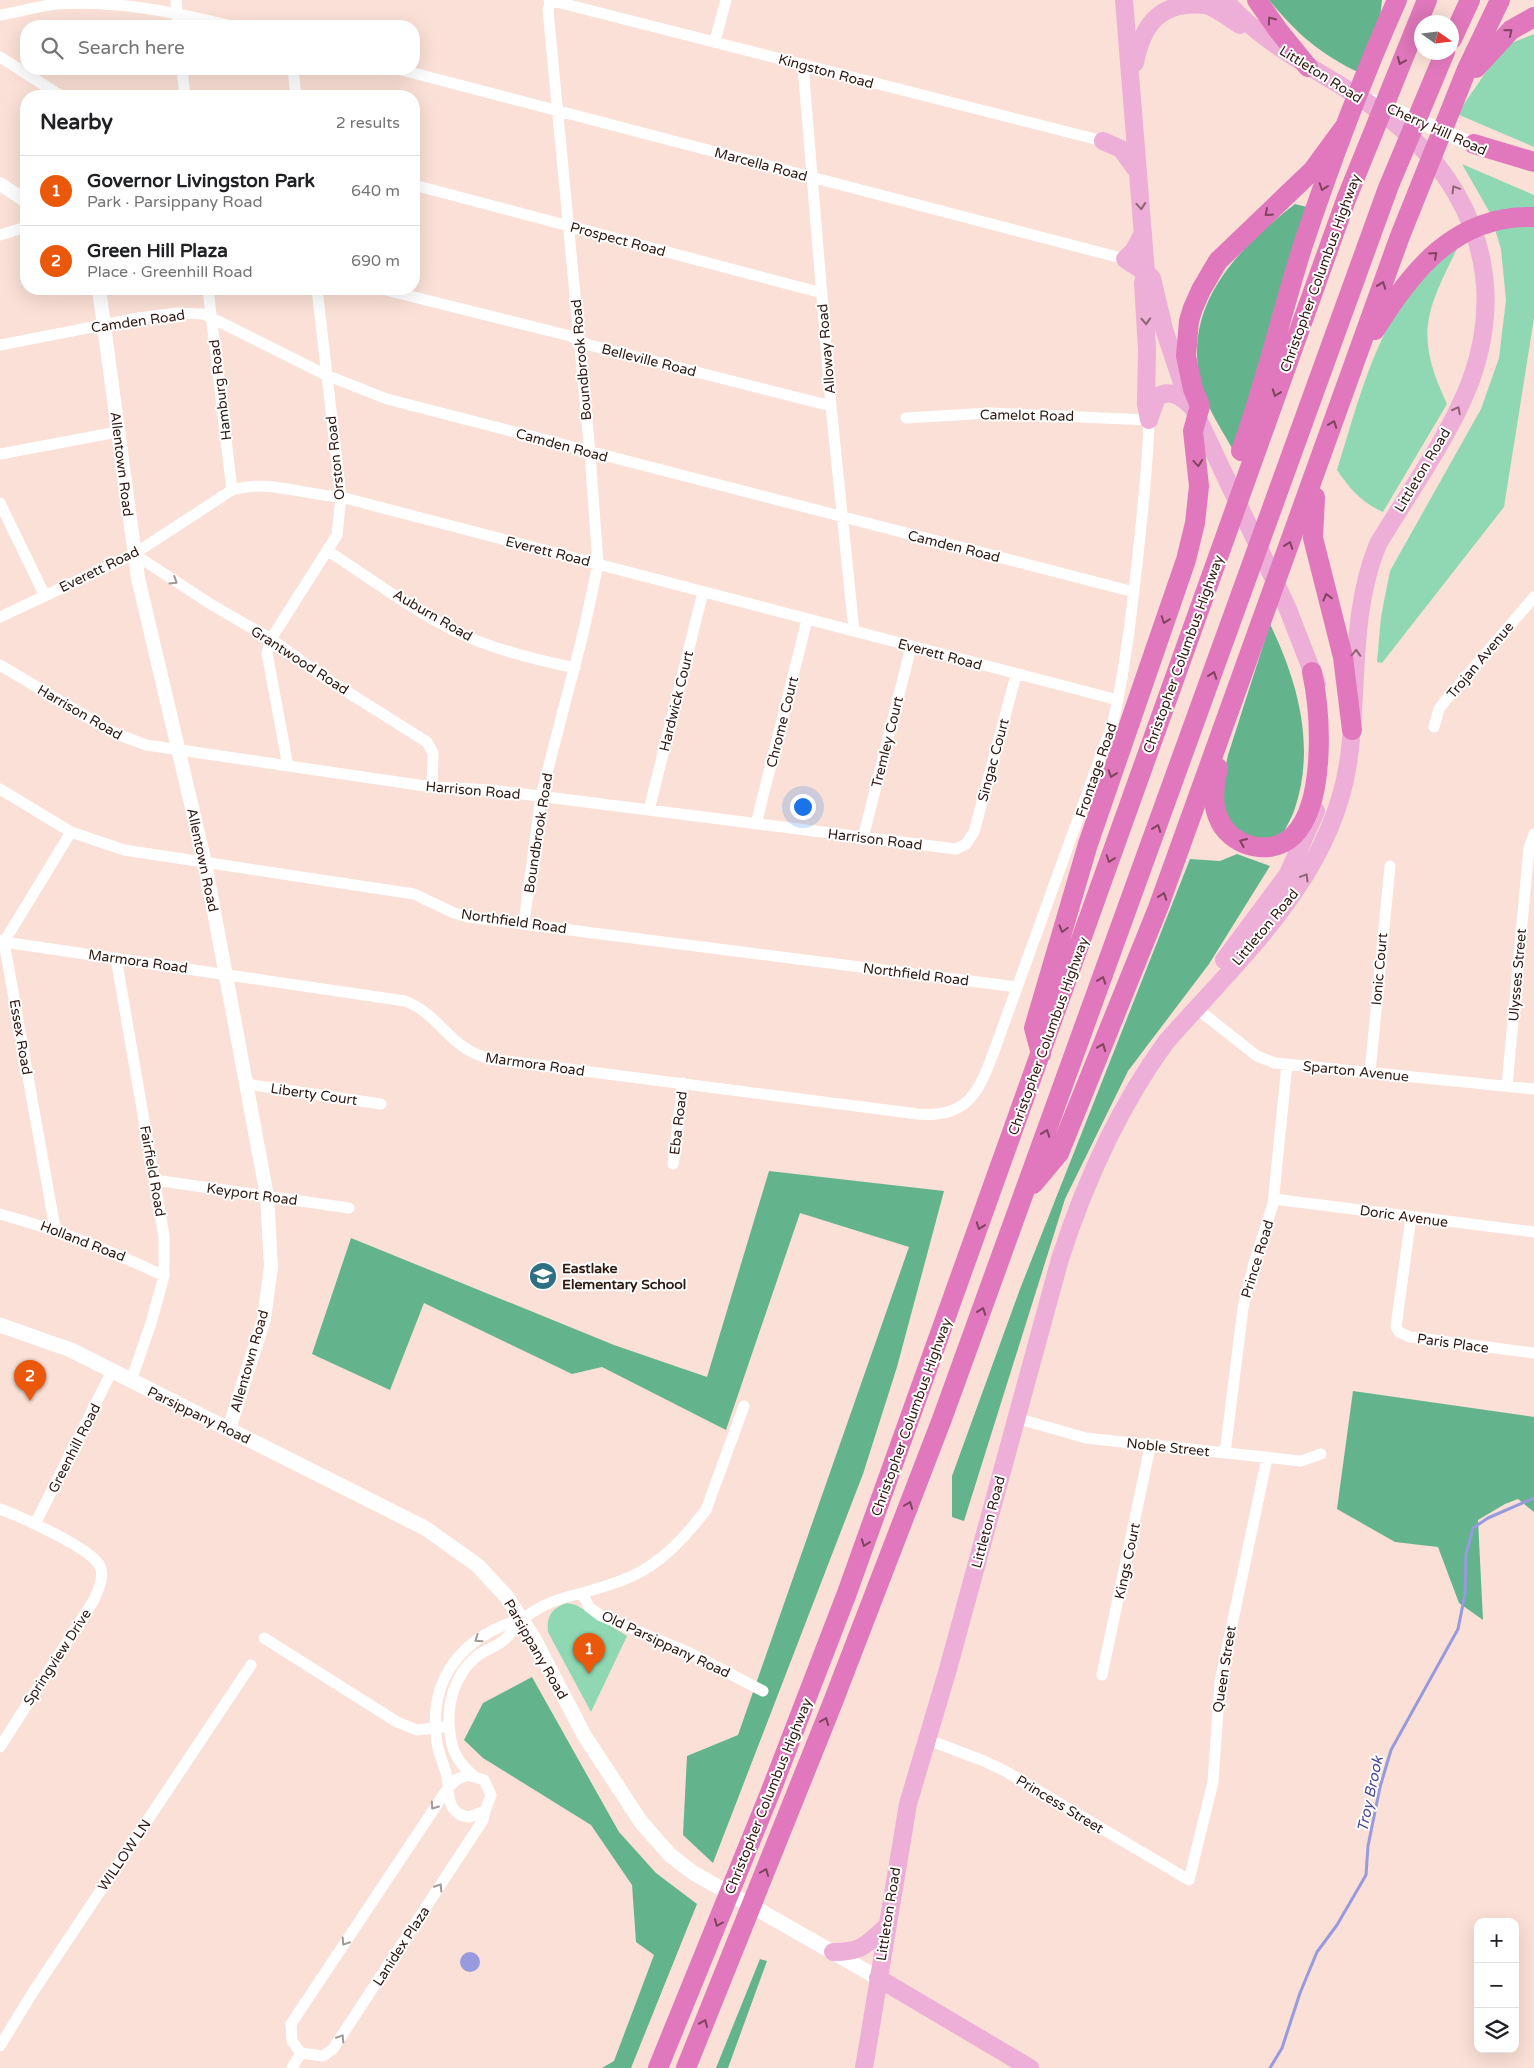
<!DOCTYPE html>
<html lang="en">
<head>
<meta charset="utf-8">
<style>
	body { margin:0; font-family:"Varela Round",sans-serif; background:#f2f2f2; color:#202124 }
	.controls { position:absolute; right:15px; bottom:15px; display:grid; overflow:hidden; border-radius:10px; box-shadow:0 5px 20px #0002 }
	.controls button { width:45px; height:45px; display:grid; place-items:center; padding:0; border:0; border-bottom:1px solid #e0e0e0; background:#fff; color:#202124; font:25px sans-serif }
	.compass { position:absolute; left:1414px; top:15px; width:45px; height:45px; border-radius:50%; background:#fff; box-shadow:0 5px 20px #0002; rotate:104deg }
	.you { position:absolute; left:802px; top:806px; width:18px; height:18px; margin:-12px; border:4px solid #fff; border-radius:50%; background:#1a73e8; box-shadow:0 0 0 8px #1a73e833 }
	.badge { display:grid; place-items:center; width:32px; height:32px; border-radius:50%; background:#ea580c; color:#fff; font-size:16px; font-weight:700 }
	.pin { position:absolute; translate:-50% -41px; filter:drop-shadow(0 1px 2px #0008) }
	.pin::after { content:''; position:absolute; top:26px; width:18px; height:15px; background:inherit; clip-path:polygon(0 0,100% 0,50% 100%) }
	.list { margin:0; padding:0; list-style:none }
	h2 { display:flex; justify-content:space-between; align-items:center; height:65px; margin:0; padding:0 20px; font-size:21px }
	h2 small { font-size:16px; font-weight:400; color:#757577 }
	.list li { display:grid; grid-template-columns:32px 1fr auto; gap:15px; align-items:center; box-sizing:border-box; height:70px; padding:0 20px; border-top:1px solid #e0e0e0 }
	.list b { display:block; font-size:19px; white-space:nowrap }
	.list p { margin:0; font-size:16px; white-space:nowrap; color:#757577 }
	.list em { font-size:16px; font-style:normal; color:#757577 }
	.icon { flex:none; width:28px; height:28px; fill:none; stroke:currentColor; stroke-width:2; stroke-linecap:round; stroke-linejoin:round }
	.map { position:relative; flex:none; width:1534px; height:2068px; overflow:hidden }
	.search { position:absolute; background:#fff; box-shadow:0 5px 20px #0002; left:20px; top:20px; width:400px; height:55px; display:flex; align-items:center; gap:12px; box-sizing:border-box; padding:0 18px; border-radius:20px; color:#757577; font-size:19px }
	.panel { position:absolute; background:#fff; box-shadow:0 5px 20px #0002; left:20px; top:90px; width:400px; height:205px; border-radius:20px }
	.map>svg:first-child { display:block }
</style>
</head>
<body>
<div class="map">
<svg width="1534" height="2068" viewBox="0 0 1534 2068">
	<rect width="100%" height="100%" fill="#fae0d6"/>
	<path fill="#8fd8b3" d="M1534 34V147L1457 114 1504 46Z
		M1462 164 1534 195V318L1504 507 1382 663 1377 662 1381 617 1390 571 1481 409 1499 358 1506 300 1501 249 1490 213Z
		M1457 249C1425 313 1415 336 1447 404L1383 512C1361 502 1350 489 1337 470 1362 392 1382 295 1457 249Z
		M567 1603 576 1605 627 1636 591 1712 548 1632C546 1616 552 1608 567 1603Z"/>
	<path fill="#63b48d" d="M1269 0H1382L1379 27 1360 73C1320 54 1297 34 1269 0Z
		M1295 204 1307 207 1233 450C1224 433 1212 416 1206 399 1174 314 1233 252 1295 204Z
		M1270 624C1297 680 1316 745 1295 808 1292 818 1285 829 1280 839L1262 842 1228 826 1221 788 1228 755Z
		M1237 854 1270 866 1209 964 1128 1071 1065 1199 964 1521 952 1517V1476L1020 1289 1190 859 1220 861Z
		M769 1171 944 1191 897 1367 863 1474 713 1863 683 1835 687 1756 738 1735 909 1247 800 1213 726 1430 602 1367 572 1374 424 1303 390 1390 312 1354 351 1238 614 1345 707 1377Z
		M1353 1391 1534 1417V1512L1518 1499 1505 1504 1478 1520 1483 1620 1459 1603 1438 1547 1395 1542 1337 1509Z
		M532 1677 619 1832 656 1873 697 1904 631 2068H602L614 2061 654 1955 636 1942 632 1885 591 1825 483 1758 464 1740 483 1703Z
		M760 1959 767 1961 728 2068H716Z"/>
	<path fill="#979ade" d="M460 1962a10 10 0 1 1 20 0a10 10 0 1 1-20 0Z"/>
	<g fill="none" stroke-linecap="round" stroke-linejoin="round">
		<path stroke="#979ade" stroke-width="3" d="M1270 2068 1282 2048 1300 1993 1317 1952 1337 1925 1366 1875 1368 1846 1380 1787 1391 1750 1458 1629 1465 1594 1466 1554 1473 1528 1488 1518 1534 1498"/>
		<path stroke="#fff" stroke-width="11" d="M176 0 178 26
			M549 0 1103 141
			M0 15C19 12 38 6 57 4 116 0 174 12 231 26
			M715 41 726 0
			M0 57 61 96
			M803 66 831 406 854 631
			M182 69 185 96
			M293 69 296 96
			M398 69 1125 259
			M414 185 822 293
			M0 235 26 227
			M208 289 232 490
			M382 289 570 336 589 345 831 406
			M0 345 138 318 177 313 204 314 326 375 387 399 1134 592
			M0 454 117 432
			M0 503 45 596
			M328 551C373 580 427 621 475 640 508 653 541 661 575 668
			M134 554 212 605 271 639 322 676 427 742 433 753 432 787
			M0 617 134 554 232 490C268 479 304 495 341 497L1118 700
			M0 665 114 733 146 745 432 787 491 790 956 849 966 844 974 832 1016 675
			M1434 727 1439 709 1445 701 1534 597
			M288 766 267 653 271 639 337 535 341 497 317 289
			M0 789 71 832 124 850 414 894 454 913 468 917 1017 987
			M649 810 703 592
			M756 824 807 620
			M863 838 911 647
			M524 923 541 796 584 630 598 564 590 453 548 10 551 0
			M0 940 4 942 405 1001C443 1016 446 1047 490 1059L918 1114C972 1119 981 1086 997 1043L1113 722C1125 670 1131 617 1137 564 1142 516 1148 468 1149 420L990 413 906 418
			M116 958 164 1236V1276L151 1323 131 1381
			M1196 1008 1257 1056 1275 1063 1534 1089
			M1370 1072 1390 866
			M246 1084 381 1104
			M1507 1086 1529 848 1534 834
			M673 1164 683 1083
			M155 1180 349 1208
			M1274 1199 1534 1232
			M0 1214C59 1230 108 1249 164 1276
			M1411 1217 1396 1327 1399 1332 1410 1337 1534 1353
			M55 1228 4 942 71 832
			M1016 1418 1086 1438 1301 1461 1321 1454
			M1225 1453 1243 1308 1254 1263 1273 1204 1287 1064
			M0 1509C21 1517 91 1548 100 1566 105 1578 98 1589 94 1600L0 1747
			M35 1524 112 1371
			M582 1593C598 1588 615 1584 630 1577 662 1563 685 1537 706 1510L744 1406
			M264 1638 397 1722 417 1730 442 1727
			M1102 1675 1150 1447
			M926 1739 984 1761 1005 1771 1189 1880 1213 1782 1220 1682 1267 1458
			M468 1775 484 1780 491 1795 485 1811 469 1817C452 1815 449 1803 448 1788L457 1779Z
			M473 1775C459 1764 452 1752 450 1733 446 1706 454 1675 476 1657 484 1650 494 1648 503 1641 511 1635 515 1625 523 1619 541 1604 561 1598 582 1593L589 1607 601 1616 688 1652 763 1691
			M485 1811 483 1820 333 2049 323 2056 301 2053 292 2041 291 2024 448 1788C449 1772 439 1758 437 1743 427 1678 463 1636 522 1619
			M0 2046 33 1992 251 1665
			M292 2068 301 2053"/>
		<path stroke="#fff" stroke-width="14" d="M0 184 26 201
			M99 289 138 578 205 863 267 1196 271 1267 264 1319 229 1429"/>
		<path stroke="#fff" stroke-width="15" d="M1376 102 1483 149
			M0 1325 71 1350 425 1528 477 1565 507 1597 533 1637 584 1735 641 1822 670 1855 692 1872 878 1978"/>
		<path stroke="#edaed7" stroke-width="18" d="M1124 0 1146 273 1152 278 1164 329 1184 389 1287 607 1317 684
			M1135 63C1142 26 1159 0 1206 5 1218 9 1229 18 1240 25
			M1103 141 1121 149 1137 171
			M1143 233 1134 250 1125 259 1146 273 1143 283 1147 349 1146 404 1149 420
			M1150 417 1157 397C1170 388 1182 397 1192 407
			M1224 960 1288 874 1316 811
			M833 1952C863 1952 865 1945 886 1927
			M878 1978 1030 2068
			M864 2068 908 1804 948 1669 1060 1259C1085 1182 1118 1108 1166 1042 1239 959 1330 879 1348 764 1359 691 1349 614 1378 544 1408 494 1451 434 1471 380 1510 271 1467 172 1375 108 1324 72 1266 48 1225 0"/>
		<path stroke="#e178bd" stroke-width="20" d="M1257 0 1278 30 1308 67
			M1452 39 1470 0
			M1476 68 1511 30 1534 17
			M1474 144 1534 162
			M1375 330C1411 271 1456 214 1534 217
			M1241 451C1265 385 1281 315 1302 248 1330 164 1361 81 1397 0
			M1315 497 1313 538 1343 657 1352 730
			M1218 768C1214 783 1212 803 1218 817 1229 847 1271 858 1294 835 1326 802 1321 714 1312 672
			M1041 1054 1034 1028 1088 844 1186 560 1195 523 1199 486 1193 431 1200 406 1193 389 1186 356 1189 321 1193 308 1201 290 1218 261 1313 170 1346 125
			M1033 1184 1059 1153 1158 908 1400 236 1467 69 1500 0
			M658 2068 770 1793 847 1593 1347 197 1427 0
			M686 2068 831 1707 942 1419 1388 188 1445 52"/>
	</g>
	<defs><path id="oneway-chevron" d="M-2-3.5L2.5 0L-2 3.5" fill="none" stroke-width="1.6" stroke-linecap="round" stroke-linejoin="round" transform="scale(1.25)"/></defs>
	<g stroke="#80445e">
		<use href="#oneway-chevron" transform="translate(1271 20) rotate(-126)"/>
		<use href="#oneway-chevron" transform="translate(1509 32) rotate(-40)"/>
		<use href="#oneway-chevron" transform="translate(1401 61) rotate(112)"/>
		<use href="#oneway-chevron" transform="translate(1323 187) rotate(109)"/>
		<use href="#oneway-chevron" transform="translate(1268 213) rotate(138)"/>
		<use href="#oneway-chevron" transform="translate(1434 255) rotate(-42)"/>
		<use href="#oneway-chevron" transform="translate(1382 285) rotate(-70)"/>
		<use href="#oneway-chevron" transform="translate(1276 393) rotate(110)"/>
		<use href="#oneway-chevron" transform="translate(1333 424) rotate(-70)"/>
		<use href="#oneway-chevron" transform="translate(1198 463) rotate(85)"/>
		<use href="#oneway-chevron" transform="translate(1289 545) rotate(-70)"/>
		<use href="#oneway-chevron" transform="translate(1327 597) rotate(-105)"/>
		<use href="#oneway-chevron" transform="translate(1165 620) rotate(109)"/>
		<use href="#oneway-chevron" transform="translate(1213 675) rotate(-70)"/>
		<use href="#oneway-chevron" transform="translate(1112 774) rotate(109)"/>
		<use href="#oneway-chevron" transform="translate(1157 828) rotate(-70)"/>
		<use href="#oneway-chevron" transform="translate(1243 842) rotate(-157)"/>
		<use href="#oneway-chevron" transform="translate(1110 859) rotate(109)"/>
		<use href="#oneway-chevron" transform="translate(1163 896) rotate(-70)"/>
		<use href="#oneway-chevron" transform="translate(1063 929) rotate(106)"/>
		<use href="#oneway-chevron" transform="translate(1102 980) rotate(-70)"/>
		<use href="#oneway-chevron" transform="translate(1102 1047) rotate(-68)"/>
		<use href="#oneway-chevron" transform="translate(1046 1133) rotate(-70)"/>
		<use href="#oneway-chevron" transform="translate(980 1226) rotate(110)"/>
		<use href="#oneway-chevron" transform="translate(982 1311) rotate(-70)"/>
		<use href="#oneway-chevron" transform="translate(909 1505) rotate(-69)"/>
		<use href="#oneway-chevron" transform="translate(865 1543) rotate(110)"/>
		<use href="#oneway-chevron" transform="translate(825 1721) rotate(-68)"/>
		<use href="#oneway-chevron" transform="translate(765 1872) rotate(-68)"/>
		<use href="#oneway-chevron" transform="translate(718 1923) rotate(112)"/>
		<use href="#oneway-chevron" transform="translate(704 2023) rotate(-67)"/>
	</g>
	<g stroke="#8e6474">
		<use href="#oneway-chevron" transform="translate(1455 189) rotate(-121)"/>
		<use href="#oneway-chevron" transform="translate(1141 206) rotate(85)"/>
		<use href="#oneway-chevron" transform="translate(1146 321) rotate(87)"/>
		<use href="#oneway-chevron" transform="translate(1457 410) rotate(-63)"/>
		<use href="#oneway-chevron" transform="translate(1356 653) rotate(-88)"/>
		<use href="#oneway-chevron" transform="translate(1305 877) rotate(-59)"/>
	</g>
	<g stroke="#a29894">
		<use href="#oneway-chevron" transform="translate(174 581) rotate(32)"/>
		<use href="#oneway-chevron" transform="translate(478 1639) rotate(146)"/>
		<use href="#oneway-chevron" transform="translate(434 1806) rotate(125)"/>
		<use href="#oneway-chevron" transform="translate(439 1887) rotate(-57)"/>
		<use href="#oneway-chevron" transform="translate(345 1942) rotate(123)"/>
		<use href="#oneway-chevron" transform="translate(341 2038) rotate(-57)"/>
	</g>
	<defs>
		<symbol id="school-disc" viewBox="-11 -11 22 22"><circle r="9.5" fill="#2f6f83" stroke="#fff"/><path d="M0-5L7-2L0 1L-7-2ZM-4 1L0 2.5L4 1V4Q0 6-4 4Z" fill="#fff"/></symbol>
	</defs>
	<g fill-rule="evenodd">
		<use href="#school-disc" x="527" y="1260" width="32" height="32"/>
	</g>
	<g text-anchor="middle" stroke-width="4" stroke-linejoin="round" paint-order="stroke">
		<g font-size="14" fill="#301911" stroke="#fff">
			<text transform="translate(826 71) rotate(15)" y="5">Kingston Road</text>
			<text transform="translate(1321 74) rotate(32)" y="5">Littleton Road</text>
			<text transform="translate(1437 129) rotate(24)" y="5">Cherry Hill Road</text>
			<text transform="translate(761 164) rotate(15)" y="5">Marcella Road</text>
			<text transform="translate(618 239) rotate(15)" y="5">Prospect Road</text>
			<text transform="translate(1320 273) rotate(-70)" y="5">Christopher Columbus Highway</text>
			<text transform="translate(138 321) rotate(-8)" y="5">Camden Road</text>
			<text transform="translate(826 349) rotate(-95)" y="5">Alloway Road</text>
			<text transform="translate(581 360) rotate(-95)" y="5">Boundbrook Road</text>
			<text transform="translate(649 360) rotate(14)" y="5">Belleville Road</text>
			<text transform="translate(220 390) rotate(-97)" y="5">Hamburg Road</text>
			<text transform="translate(1027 415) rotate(1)" y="5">Camelot Road</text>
			<text transform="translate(562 445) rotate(15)" y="5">Camden Road</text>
			<text transform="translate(335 458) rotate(-96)" y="5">Orston Road</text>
			<text transform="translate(122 464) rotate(83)" y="5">Allentown Road</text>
			<text transform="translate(1422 470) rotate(-59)" y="5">Littleton Road</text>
			<text transform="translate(954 546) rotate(14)" y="5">Camden Road</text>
			<text transform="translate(548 551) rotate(14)" y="5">Everett Road</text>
			<text transform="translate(99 569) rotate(-26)" y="5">Everett Road</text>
			<text transform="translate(433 615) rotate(30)" y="5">Auburn Road</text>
			<text transform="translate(940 654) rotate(15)" y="5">Everett Road</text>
			<text transform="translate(1183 654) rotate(-70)" y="5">Christopher Columbus Highway</text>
			<text transform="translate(300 660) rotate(33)" y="5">Grantwood Road</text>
			<text transform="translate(1480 660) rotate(-50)" y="5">Trojan Avenue</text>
			<text transform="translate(676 701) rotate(-76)" y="5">Hardwick Court</text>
			<text transform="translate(80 712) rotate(30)" y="5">Harrison Road</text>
			<text transform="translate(782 722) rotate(-76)" y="5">Chrome Court</text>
			<text transform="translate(887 742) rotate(-76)" y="5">Tremley Court</text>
			<text transform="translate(993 760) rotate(-75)" y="5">Singac Court</text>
			<text transform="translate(1096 770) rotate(-71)" y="5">Frontage Road</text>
			<text transform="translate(473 790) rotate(5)" y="5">Harrison Road</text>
			<text transform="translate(538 833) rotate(-81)" y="5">Boundbrook Road</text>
			<text transform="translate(875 839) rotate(7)" y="5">Harrison Road</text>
			<text transform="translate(203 860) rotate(78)" y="5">Allentown Road</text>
			<text transform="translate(514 921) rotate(8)" y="5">Northfield Road</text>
			<text transform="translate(1265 927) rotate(-50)" y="5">Littleton Road</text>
			<text transform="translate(138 961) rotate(8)" y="5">Marmora Road</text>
			<text transform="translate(1379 969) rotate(-85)" y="5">Ionic Court</text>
			<text transform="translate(916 974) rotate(7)" y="5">Northfield Road</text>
			<text transform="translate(1517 975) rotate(-85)" y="5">Ulysses Street</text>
			<text transform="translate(1048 1036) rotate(-70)" y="5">Christopher Columbus Highway</text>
			<text transform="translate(21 1037) rotate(80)" y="5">Essex Road</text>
			<text transform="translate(535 1064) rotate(8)" y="5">Marmora Road</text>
			<text transform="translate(1356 1071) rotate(6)" y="5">Sparton Avenue</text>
			<text transform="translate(314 1094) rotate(8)" y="5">Liberty Court</text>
			<text transform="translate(678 1123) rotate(-83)" y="5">Eba Road</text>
			<text transform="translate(153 1171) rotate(80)" y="5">Fairfield Road</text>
			<text transform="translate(252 1194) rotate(8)" y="5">Keyport Road</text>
			<text transform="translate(1404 1216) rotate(8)" y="5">Doric Avenue</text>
			<text transform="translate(83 1241) rotate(21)" y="5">Holland Road</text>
			<text transform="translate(1257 1259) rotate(-73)" y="5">Prince Road</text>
			<text transform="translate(1453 1343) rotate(8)" y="5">Paris Place</text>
			<text transform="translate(249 1361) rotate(-74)" y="5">Allentown Road</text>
			<text transform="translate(199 1415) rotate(26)" y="5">Parsippany Road</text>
			<text transform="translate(911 1417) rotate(-70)" y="5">Christopher Columbus Highway</text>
			<text transform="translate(1168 1447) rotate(6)" y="5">Noble Street</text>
			<text transform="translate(74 1448) rotate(-63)" y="5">Greenhill Road</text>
			<text transform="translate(988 1522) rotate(-75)" y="5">Littleton Road</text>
			<text transform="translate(1127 1561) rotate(-78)" y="5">Kings Court</text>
			<text transform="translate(666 1644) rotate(25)" y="5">Old Parsippany Road</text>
			<text transform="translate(536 1649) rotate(60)" y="5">Parsippany Road</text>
			<text transform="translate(57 1657) rotate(-57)" y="5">Springview Drive</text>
			<text transform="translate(1224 1669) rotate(-81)" y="5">Queen Street</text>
			<text transform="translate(768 1796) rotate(-68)" y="5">Christopher Columbus Highway</text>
			<text transform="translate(1060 1804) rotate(31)" y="5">Princess Street</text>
			<text transform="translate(124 1855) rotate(-56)" y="5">WILLOW LN</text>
			<text transform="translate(888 1914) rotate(-81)" y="5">Littleton Road</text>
			<text transform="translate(401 1946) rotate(-57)" y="5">Lanidex Plaza</text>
		</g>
		<g font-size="14" font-weight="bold" fill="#301911" stroke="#fff" text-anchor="start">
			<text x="562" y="1273">Eastlake<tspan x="562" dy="16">Elementary School</tspan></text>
		</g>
		<g font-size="15" font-style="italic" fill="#4b4799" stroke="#fff">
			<text transform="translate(1370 1794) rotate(-78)" y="5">Troy Brook</text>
		</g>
	</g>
</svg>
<div class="controls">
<button>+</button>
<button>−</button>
<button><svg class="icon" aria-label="layers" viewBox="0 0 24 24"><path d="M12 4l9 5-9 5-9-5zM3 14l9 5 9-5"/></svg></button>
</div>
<svg class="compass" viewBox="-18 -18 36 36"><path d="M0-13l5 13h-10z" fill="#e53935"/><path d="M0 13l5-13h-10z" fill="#757577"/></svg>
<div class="you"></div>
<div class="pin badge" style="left:589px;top:1674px">1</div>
<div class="pin badge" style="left:30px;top:1401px">2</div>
<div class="search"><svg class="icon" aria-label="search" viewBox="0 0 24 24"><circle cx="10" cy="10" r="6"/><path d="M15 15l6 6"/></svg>Search here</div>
<section class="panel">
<h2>Nearby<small>2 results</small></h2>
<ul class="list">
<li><span class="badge">1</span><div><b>Governor Livingston Park</b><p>Park · Parsippany Road</p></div><em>640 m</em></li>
<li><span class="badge">2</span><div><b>Green Hill Plaza</b><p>Place · Greenhill Road</p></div><em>690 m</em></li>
</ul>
</section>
</div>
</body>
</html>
